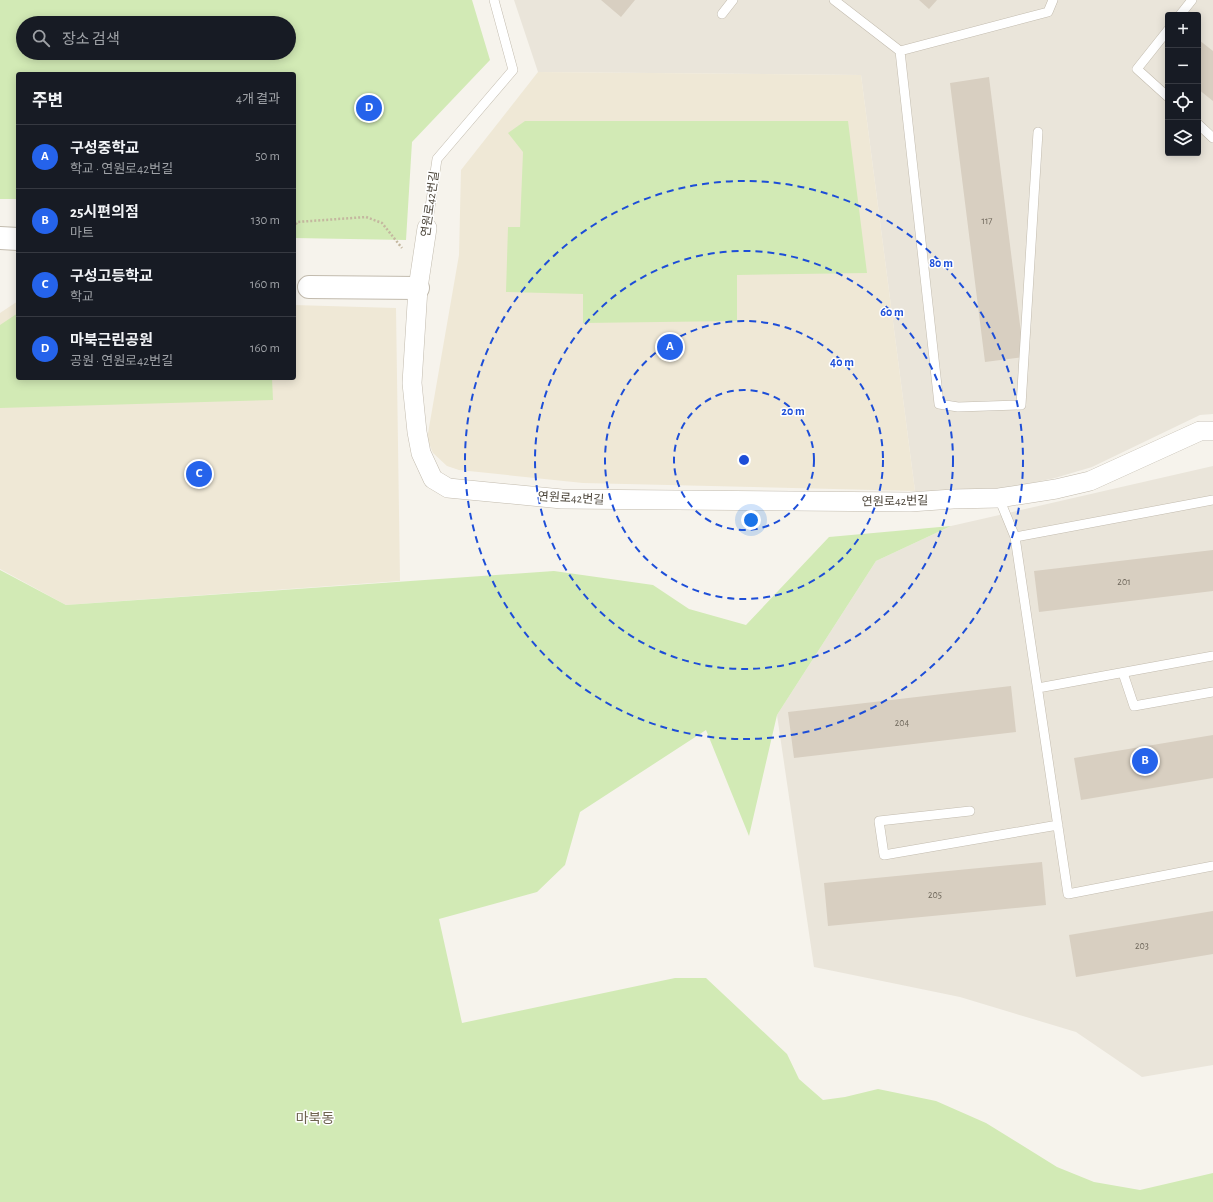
<!DOCTYPE html>
<html lang="ko">
<head>
<meta charset="utf-8">
<style>
	body { margin:0; font-family:"Alegreya Sans","Noto Sans KR",sans-serif; background:#242831; color:#f1f3f6 }
	.controls { position:absolute; right:12px; top:12px; display:grid; overflow:hidden; border-radius:4px; box-shadow:0 2px 10px #0003 }
	.controls button { width:36px; height:36px; display:grid; place-items:center; padding:0; border:0; border-bottom:1px solid #363941; background:#171b24; color:#f1f3f6; font:20px sans-serif }
	.you { position:absolute; left:751px; top:520px; width:14px; height:14px; margin:-10px; border:3px solid #fff; border-radius:50%; background:#1a73e8; box-shadow:0 0 0 6px #1a73e833 }
	.badge { display:grid; place-items:center; width:26px; height:26px; border-radius:50%; background:#2563eb; color:#fff; font-size:13px; font-weight:700 }
	.pin { position:absolute; translate:-50% -50%; border:2px solid #fff; box-shadow:0 1px 4px #0006 }
	.list { margin:0; padding:0; list-style:none }
	h2 { display:flex; justify-content:space-between; align-items:center; height:52px; margin:0; padding:0 16px; font-size:17px }
	h2 small { font-size:13px; font-weight:400; color:#9ea1a6 }
	.list li { display:grid; grid-template-columns:26px 1fr auto; gap:12px; align-items:center; box-sizing:border-box; height:64px; padding:0 16px; border-top:1px solid #363941 }
	.list b { display:block; font-size:15px; white-space:nowrap }
	.list p { margin:0; font-size:13px; white-space:nowrap; color:#9ea1a6 }
	.list em { font-size:13px; font-style:normal; color:#9ea1a6 }
	.icon { flex:none; width:22px; height:22px; fill:none; stroke:currentColor; stroke-width:2; stroke-linecap:round; stroke-linejoin:round }
	.map { position:relative; flex:none; width:1213px; height:1202px; overflow:hidden }
	.search { position:absolute; background:#171b24; box-shadow:0 2px 10px #0003; left:16px; top:16px; width:280px; height:44px; display:flex; align-items:center; gap:10px; box-sizing:border-box; padding:0 14px; border-radius:22px; color:#9ea1a6; font-size:15px }
	.panel { position:absolute; background:#171b24; box-shadow:0 2px 10px #0003; left:16px; top:72px; width:280px; height:308px; border-radius:4px }
	.map>svg:first-child { display:block }
</style>
</head>
<body>
<div class="map">
<svg width="1213" height="1202" viewBox="0 0 1213 1202">
	<rect width="100%" height="100%" fill="#f6f3ec"/>
	<path fill="#eae5da" fill-rule="evenodd" d="M514 0H1213V414L1200 415 1092 467 1055 478 1007 488 957 492 915 491 861 75 538 72ZM1168 15H1198V153H1168Z
		M1213 466V1065L1142 1077 1076 1032 960 997 814 967 777 715 876 561 951 526Z"/>
	<path fill="#efe8d6" d="M538 72 861 75 915 491 583 483 459 470 447 466 433 453 427 439 459 255 461 170Z
		M18 301V378H294V305L396 308 400 581 66 605 0 569V313Z"/>
	<path fill="#d2eab5" fill-rule="evenodd" d="M0 0H472L490 60 412 142 406 240 294 238V74H18V199H0ZM23 23H289V53H23Z
		M525 121H848L867 273 737 275V321L583 323V294L506 292 508 227H520L523 152 508 133Z
		M18 313V378H272L273 400 0 408V325Z
		M951 526 876 561 777 715 749 836 706 730 580 812 565 865 537 892 439 919 462 1023 675 978H706L787 1054 799 1079 823 1100 845 1097 878 1089 936 1101 986 1123 1057 1167 1094 1182 1140 1190 1213 1173V1202H0V570L66 605 554 571 653 585 689 609 746 625 829 537Z"/>
	<path fill="#d8cfc1" d="M601 0H635L621 17Z
		M919 0H937L929 9Z
		M1199 40 1213 51V101L1198 89Z
		M989 77 1024 357 985 362 950 83Z
		M1213 550V591L1039 612 1034 571Z
		M1011 686 1016 732 794 758 788 712Z
		M1213 735V778L1081 800 1074 758Z
		M1042 862 1046 905 828 926 824 883Z
		M1213 911V954L1076 977 1069 935Z"/>
	<g fill="none" stroke-linecap="round" stroke-linejoin="round">
		<defs>
			<path id="service" d="M834 0 900 51
				M722 14 733 0
				M1180 15 1192 0
				M1168 30 1137 69 1168 97
				M1198 124 1213 138
				M1038 132 1021 405 958 407 939 404 900 51 1048 12 1053 0
				M427 228 437 159 513 70 494 0
				M999 498 1015 537 1068 894 1213 866
				M1015 537 1213 500
				M1123 673 1134 706 1213 692
				M1038 688 1213 656
				M970 811 879 821 884 855 1058 825"/>
			<path id="minor" d="M427 228 418 288 412 383 417 432 421 453 433 479 448 488 562 499 910 502 953 499 999 498 1056 489 1090 481 1200 431H1213"/>
			<path id="tertiary" d="M0 238 18 239
				M309 287 418 288"/>
		</defs>
		<use href="#service" stroke="#c2bbae" stroke-width="10"/>
		<use href="#minor" stroke="#c2bbae" stroke-width="20"/>
		<use href="#tertiary" stroke="#c2bbae" stroke-width="24"/>
		<path stroke="#c4b79f" stroke-width="2.5" stroke-dasharray="2 2" stroke-linecap="butt" d="M294 228 297 222 366 217 382 223 402 248"/>
		<use href="#service" stroke="#fff" stroke-width="9"/>
		<use href="#minor" stroke="#fff" stroke-width="19"/>
		<use href="#tertiary" stroke="#fff" stroke-width="22"/>
	</g>
	<g fill="none" stroke="#1d4ed8" stroke-width="2" stroke-dasharray="7 5">
		<circle cx="744" cy="460" r="70"/>
		<circle cx="744" cy="460" r="139"/>
		<circle cx="744" cy="460" r="209"/>
		<circle cx="744" cy="460" r="279"/>
	</g>
	<g text-anchor="middle" stroke-width="3" stroke-linejoin="round" paint-order="stroke">
		<g font-size="10" fill="#6e675b">
			<text x="987" y="224">117</text>
			<text x="1124" y="585">201</text>
			<text x="902" y="726">204</text>
			<text x="935" y="898">205</text>
			<text x="1142" y="949">203</text>
		</g>
		<g font-size="12" fill="#4b4439" stroke="#fff">
			<text transform="translate(430 204) rotate(-82)" y="4">연원로42번길</text>
			<text transform="translate(571 498) rotate(3)" y="4">연원로42번길</text>
			<text transform="translate(895 501) rotate(-1)" y="4">연원로42번길</text>
		</g>
		<g font-size="14" fill="#6e6250" stroke="#fff">
			<text x="315" y="1123">마북동</text>
		</g>
	</g>
	<circle cx="744" cy="460" r="6" fill="#1d4ed8" stroke="#fff" stroke-width="2"/>
	<g font-size="12" text-anchor="middle" font-weight="bold" fill="#1d4ed8" stroke="#fff" stroke-width="3" stroke-linejoin="round" paint-order="stroke">
		<text x="941" y="267">80 m</text>
		<text x="892" y="316">60 m</text>
		<text x="842" y="366">40 m</text>
		<text x="793" y="415">20 m</text>
	</g>
</svg>
<div class="controls">
<button>+</button>
<button>−</button>
<button><svg class="icon" aria-label="locate" viewBox="0 0 24 24"><circle cx="12" cy="12" r="6"/><path d="M12 2v4M12 18v4M2 12h4M18 12h4"/></svg></button>
<button><svg class="icon" aria-label="layers" viewBox="0 0 24 24"><path d="M12 4l9 5-9 5-9-5zM3 14l9 5 9-5"/></svg></button>
</div>
<div class="you"></div>
<div class="pin badge" style="left:670px;top:347px">A</div>
<div class="pin badge" style="left:1145px;top:761px">B</div>
<div class="pin badge" style="left:199px;top:474px">C</div>
<div class="pin badge" style="left:369px;top:108px">D</div>
<div class="search"><svg class="icon" aria-label="search" viewBox="0 0 24 24"><circle cx="10" cy="10" r="6"/><path d="M15 15l6 6"/></svg>장소 검색</div>
<section class="panel">
<h2>주변<small>4개 결과</small></h2>
<ul class="list">
<li><span class="badge">A</span><div><b>구성중학교</b><p>학교 · 연원로42번길</p></div><em>50 m</em></li>
<li><span class="badge">B</span><div><b>25시편의점</b><p>마트</p></div><em>130 m</em></li>
<li><span class="badge">C</span><div><b>구성고등학교</b><p>학교</p></div><em>160 m</em></li>
<li><span class="badge">D</span><div><b>마북근린공원</b><p>공원 · 연원로42번길</p></div><em>160 m</em></li>
</ul>
</section>
</div>
</body>
</html>
